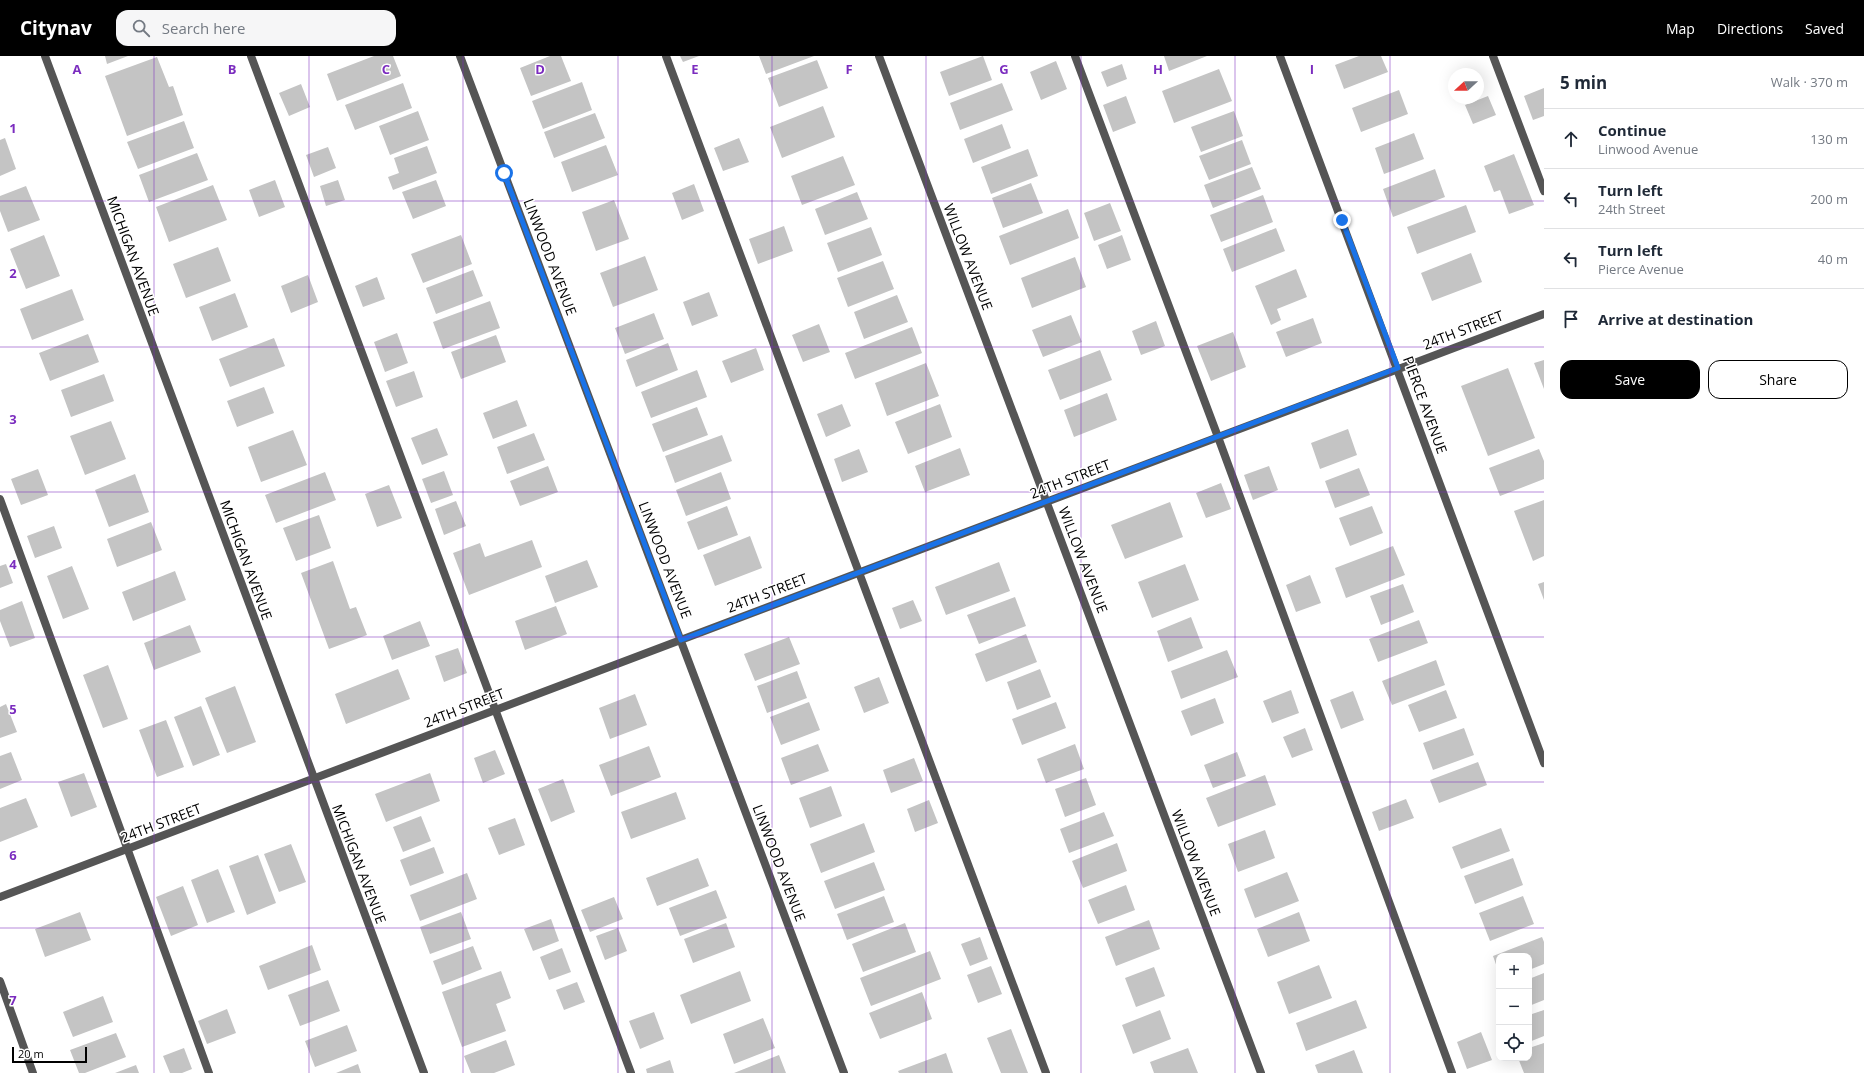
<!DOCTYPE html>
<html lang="en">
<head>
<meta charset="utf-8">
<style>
	body { margin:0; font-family:"Open Sans",sans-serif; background:#f6f6f7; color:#1f2937 }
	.controls { position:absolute; right:12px; bottom:12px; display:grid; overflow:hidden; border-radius:8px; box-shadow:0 4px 16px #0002 }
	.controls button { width:36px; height:36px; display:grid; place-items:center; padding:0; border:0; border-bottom:1px solid #e0e1e3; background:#fff; color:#1f2937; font:20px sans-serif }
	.compass { position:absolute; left:1448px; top:12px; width:36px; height:36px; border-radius:50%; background:#fff; box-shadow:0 4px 16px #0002; rotate:249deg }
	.scale { position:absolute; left:12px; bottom:10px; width:75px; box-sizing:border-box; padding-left:4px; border:2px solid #000; border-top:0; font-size:11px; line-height:14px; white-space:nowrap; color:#000; -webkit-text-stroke:3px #fff; paint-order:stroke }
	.stop { position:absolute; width:12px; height:12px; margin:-9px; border:3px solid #1a73e8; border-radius:50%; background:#fff }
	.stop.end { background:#1a73e8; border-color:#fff; box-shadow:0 1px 4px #0008 }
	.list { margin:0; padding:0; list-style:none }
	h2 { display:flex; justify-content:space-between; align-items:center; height:52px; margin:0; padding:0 16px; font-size:17px }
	h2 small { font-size:13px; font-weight:400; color:#747a83 }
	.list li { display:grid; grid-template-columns:26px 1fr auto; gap:12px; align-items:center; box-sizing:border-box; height:60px; padding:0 16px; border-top:1px solid #e0e1e3 }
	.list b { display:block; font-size:15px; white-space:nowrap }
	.list p { margin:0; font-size:13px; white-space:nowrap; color:#747a83 }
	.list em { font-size:13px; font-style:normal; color:#747a83 }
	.actions { display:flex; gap:8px; padding:12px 16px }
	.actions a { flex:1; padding:9px 0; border:1px solid #000; border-radius:12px; text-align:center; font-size:14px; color:#000 }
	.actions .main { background:#000; color:#fff }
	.icon { flex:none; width:22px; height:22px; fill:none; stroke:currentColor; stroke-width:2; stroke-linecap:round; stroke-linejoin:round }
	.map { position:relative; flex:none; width:1544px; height:1017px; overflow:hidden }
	header { display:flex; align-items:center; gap:24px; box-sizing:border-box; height:56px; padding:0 20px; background:#000; color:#fff }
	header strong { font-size:19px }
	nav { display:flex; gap:22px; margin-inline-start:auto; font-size:14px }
	.search { width:280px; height:36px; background:#f6f6f7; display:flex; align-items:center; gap:10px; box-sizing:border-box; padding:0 14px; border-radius:12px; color:#747a83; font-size:15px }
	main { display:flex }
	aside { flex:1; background:#fff }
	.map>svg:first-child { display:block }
</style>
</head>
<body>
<header>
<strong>Citynav</strong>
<div class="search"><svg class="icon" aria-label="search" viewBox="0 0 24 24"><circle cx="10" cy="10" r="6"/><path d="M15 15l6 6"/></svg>Search here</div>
<nav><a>Map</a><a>Directions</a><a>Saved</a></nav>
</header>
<main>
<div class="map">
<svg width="1544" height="1017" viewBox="0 0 1544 1017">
	<rect width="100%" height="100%" fill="#fff"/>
	<path fill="#c4c4c4" d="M105 0H128L107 8Z
		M374 0H393L401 20 337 45 327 18Z
		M550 0H561L571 25 531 40 520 12Z
		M680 0H699L683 6Z
		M759 0H814L766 18Z
		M983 0 992 24 949 40 940 16Z
		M1164 0H1207L1169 15Z
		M1359 0H1381L1388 16 1344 33 1335 9Z
		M157 1 169 31 173 30 183 59 127 80 105 20Z
		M817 4 828 32 779 51 768 22Z
		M1056 5 1067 33 1041 44 1030 16Z
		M1122 8 1127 23 1107 31 1101 16Z
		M1219 13 1232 45 1174 67 1162 35Z
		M582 26 592 54 543 73 532 45Z
		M403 27 412 52 355 74 345 49Z
		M1002 27 1013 54 960 74 950 47Z
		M301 28 310 51 289 60 279 37Z
		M1544 32V60L1533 64 1524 40Z
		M1399 34 1408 58 1361 76 1352 52Z
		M1126 40 1136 67 1113 76 1103 49Z
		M1488 40 1496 59 1473 68 1465 49Z
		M823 50 835 81 782 102 770 71Z
		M418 55 429 84 390 99 379 70Z
		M1234 55 1243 80 1201 96 1191 71Z
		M595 57 605 82 554 102 544 76Z
		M184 65 194 92 138 113 127 86Z
		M1002 68 1011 92 973 107 964 83Z
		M1414 77 1424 103 1384 118 1375 92Z
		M5 82 16 113 0 120V84Z
		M739 82 749 106 723 115 714 92Z
		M1242 84 1251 108 1209 124 1199 100Z
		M606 89 618 119 572 136 561 106Z
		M427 90 437 117 393 134 388 121 399 117 394 102Z
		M328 91 336 112 314 121 306 99Z
		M1028 93 1038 120 991 138 981 111Z
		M197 97 208 124 149 146 139 119Z
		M1514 98 1534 149 1509 158 1500 134 1494 136 1484 110Z
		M843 100 855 129 802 149 791 120Z
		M1252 111 1261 133 1213 152 1204 129Z
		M1435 113 1445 141 1393 161 1383 133Z
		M275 124 285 151 259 161 249 134Z
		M338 124 345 144 326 150 320 130Z
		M436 124 446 150 413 163 402 136Z
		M1031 127 1043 157 1003 172 992 142Z
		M694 128 704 155 682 164 672 137Z
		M213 129 227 164 169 186 156 151Z
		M26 130 40 164 8 176 0 155V140Z
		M857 136 868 163 825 179 815 153Z
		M1263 139 1273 166 1221 186 1210 159Z
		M614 144 629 183 596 195 582 156Z
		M1110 147 1121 175 1094 185 1084 157Z
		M1466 149 1476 176 1417 198 1407 171Z
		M1068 153 1079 182 1010 209 999 180Z
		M784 170 793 195 758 208 749 183Z
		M871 171 882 199 838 216 827 187Z
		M1276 172 1285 195 1232 216 1223 193Z
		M44 179 60 220 26 233 10 193Z
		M461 179 472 208 423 227 411 198Z
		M1122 179 1131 204 1107 213 1098 189Z
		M218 191 231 225 186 242 173 208Z
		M1471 197 1482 226 1432 245 1421 217Z
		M645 200 658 234 613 251 600 217Z
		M1075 201 1086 231 1032 252 1021 222Z
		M883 205 894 233 848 251 837 222Z
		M1296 213 1307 241 1277 253 1281 264 1271 269 1255 230Z
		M473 214 483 240 436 258 426 232Z
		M308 219 318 246 291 257 281 230Z
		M377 221 385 243 363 251 355 230Z
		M72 233 84 264 32 284 20 253Z
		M709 236 718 260 692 270 683 246Z
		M235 237 248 271 212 285 199 251Z
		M897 239 908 266 864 283 854 256Z
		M490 245 500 272 443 293 433 266Z
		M654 257 664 283 625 298 615 272Z
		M1071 259 1082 286 1043 301 1032 274Z
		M1313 262 1322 287 1286 301 1276 276Z
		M1156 265 1165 290 1141 299 1132 275Z
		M819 268 830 296 803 306 792 279Z
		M912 271 922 297 855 323 845 297Z
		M1233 276 1246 311 1211 325 1197 290Z
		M397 277 408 307 385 316 374 286Z
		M88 278 99 306 50 325 39 297Z
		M496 279 506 306 461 323 451 296Z
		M274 282 285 310 230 331 219 303Z
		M668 287 678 314 636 331 626 304Z
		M756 292 764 314 731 327 722 305Z
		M1100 294 1112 324 1060 344 1048 314Z
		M1544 304V333L1534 307Z
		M926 307 939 340 887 360 875 327Z
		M1508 312 1535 382 1488 400 1461 330Z
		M697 314 707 341 651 362 641 336Z
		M414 315 423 341 396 351 386 325Z
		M104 318 114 345 71 361 61 334Z
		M264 331 274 357 237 371 227 345Z
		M1107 337 1117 364 1074 381 1064 354Z
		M517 344 527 370 493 383 483 357Z
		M842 348 851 370 826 381 817 358Z
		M940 348 952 381 908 398 895 366Z
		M697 351 708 379 663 396 652 368Z
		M111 365 126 403 85 419 70 380Z
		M437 372 448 399 422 409 411 382Z
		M1348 373 1357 399 1320 413 1311 387Z
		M293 374 307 409 261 426 248 391Z
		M534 377 545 404 507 418 497 391Z
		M722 379 732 405 675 427 665 400Z
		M960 392 970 419 925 436 915 410Z
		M859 393 868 416 842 426 834 403Z
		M1539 393 1544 405V423L1500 440 1489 412Z
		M548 410 558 436 520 450 510 425Z
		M1269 410 1278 434 1253 444 1244 419Z
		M1359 412 1370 439 1335 452 1325 425Z
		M38 413 48 439 21 449 11 423Z
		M444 415 453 439 431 447 422 423Z
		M325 416 336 444 276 467 265 439Z
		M721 416 731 443 686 460 676 434Z
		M135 418 149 456 109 471 95 434Z
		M1221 427 1231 453 1206 462 1196 437Z
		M389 429 402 462 377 471 365 438Z
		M1544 444V500L1533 505 1514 455Z
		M456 445 466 470 444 479 435 453Z
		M1170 446 1183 481 1125 503 1111 469Z
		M727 450 738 479 698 494 687 466Z
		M1372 450 1383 477 1350 490 1339 462Z
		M319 459 331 492 296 505 283 472Z
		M151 466 162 494 117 511 107 483Z
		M54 470 62 492 35 502 27 480Z
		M750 480 762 512 715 530 703 499Z
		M532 484 542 511 469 539 453 497 480 487 485 501Z
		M1393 490 1405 519 1346 542 1335 512Z
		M587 504 598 531 555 547 545 520Z
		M333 505 350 553 356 551 367 579 329 593 301 517Z
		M999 506 1010 535 946 559 935 531Z
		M6 508 13 527 0 532V510Z
		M1185 508 1199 544 1152 562 1138 526Z
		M72 510 89 553 63 563 47 520Z
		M175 515 186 544 133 565 122 536Z
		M1310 519 1321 547 1296 556 1286 529Z
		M1544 526V544L1538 528Z
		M1403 528 1414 556 1381 569 1370 540Z
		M1015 541 1026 570 979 588 967 559Z
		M913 544 922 565 900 573 892 552Z
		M22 545 35 582 10 591 0 565V554Z
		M556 550 567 578 525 594 515 565Z
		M1191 561 1203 592 1168 606 1157 575Z
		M1419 564 1428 587 1378 606 1369 583Z
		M420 565 430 590 392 604 383 580Z
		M190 569 201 596 154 614 144 587Z
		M1026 578 1037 606 986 626 975 598Z
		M789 581 800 608 755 625 744 598Z
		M458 592 467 617 444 626 435 600Z
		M1227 594 1238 621 1181 643 1171 615Z
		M1436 604 1445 629 1392 649 1382 625Z
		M108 609 128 663 103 672 83 619Z
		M398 613 410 643 346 668 335 638Z
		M1040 613 1051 641 1017 654 1007 626Z
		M797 615 807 642 767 657 757 630Z
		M879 621 889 647 864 657 854 631Z
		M235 630 256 686 227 697 205 642Z
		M1291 634 1299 657 1272 667 1263 645Z
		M1446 634 1457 662 1419 676 1408 649Z
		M1353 635 1364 664 1341 673 1330 644Z
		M635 638 647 669 610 683 599 652Z
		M1215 642 1224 667 1191 680 1181 655Z
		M809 646 820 674 781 689 770 661Z
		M1056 646 1066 672 1022 689 1012 663Z
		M6 648 17 676 0 682V651Z
		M201 650 220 699 193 710 174 661Z
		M166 664 184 711 157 721 139 674Z
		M1305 672 1313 694 1292 702 1283 681Z
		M1464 672 1474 699 1433 714 1423 687Z
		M818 688 829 715 791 729 781 702Z
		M1075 688 1084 713 1046 727 1037 703Z
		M649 690 661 721 611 740 599 709Z
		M495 694 505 718 483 727 474 702Z
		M11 696 22 724 0 733V700Z
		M1237 696 1246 720 1213 732 1204 709Z
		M914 702 923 725 891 737 883 714Z
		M1478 706 1487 729 1439 747 1430 724Z
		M84 717 97 751 71 761 58 726Z
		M430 717 440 745 386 766 375 738Z
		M1265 719 1276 749 1218 771 1206 742Z
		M1086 722 1096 749 1065 761 1055 733Z
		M563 723 575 756 551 766 538 733Z
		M831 730 842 760 810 772 799 742Z
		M676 736 686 763 631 783 621 756Z
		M26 742 38 771 0 786V752Z
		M1406 743 1414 762 1379 775 1372 756Z
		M929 744 938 767 915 776 907 753Z
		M1104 756 1114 780 1069 797 1060 773Z
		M421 760 431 785 403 796 393 771Z
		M515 762 525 789 499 799 488 772Z
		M864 767 875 796 821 817 810 788Z
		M1501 772 1510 795 1461 813 1452 791Z
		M1265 774 1275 802 1238 816 1228 788Z
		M1117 787 1127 815 1083 832 1072 805Z
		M291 788 306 826 279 836 264 798Z
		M434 791 444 817 410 830 400 804Z
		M258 799 276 847 247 859 229 810Z
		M698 802 709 830 657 850 646 822Z
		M1513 802 1523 829 1475 848 1464 820Z
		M874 806 885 834 835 853 824 825Z
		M218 813 235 856 207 867 191 824Z
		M1287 816 1299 845 1255 862 1244 833Z
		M467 817 477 843 420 865 410 839Z
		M1126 829 1135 854 1098 868 1088 844Z
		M183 830 198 869 171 880 156 841Z
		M716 834 727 862 680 880 669 852Z
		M884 840 894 866 847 884 837 858Z
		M1523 840 1534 868 1490 885 1479 857Z
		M614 841 623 863 590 876 581 854Z
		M80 856 91 884 45 901 35 873Z
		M461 856 471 883 430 898 420 871Z
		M1299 856 1310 885 1268 901 1257 873Z
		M551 863 559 885 533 895 524 873Z
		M1149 864 1160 893 1116 910 1105 881Z
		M726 867 735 891 693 907 684 883Z
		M905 867 916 896 863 916 852 888Z
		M618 872 627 895 605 904 596 880Z
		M980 881 988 903 970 910 961 888Z
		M1542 881 1544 886V908L1529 914V900H1499V917L1493 900Z
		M312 889 321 914 268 934 259 910Z
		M473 890 482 913 442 929 433 905Z
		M562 892 571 916 549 924 540 901Z
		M930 895 941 923 871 950 860 922Z
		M1319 909 1332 942 1289 958 1277 926Z
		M991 910 1002 938 978 947 967 919Z
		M1154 911 1165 940 1136 951 1125 922Z
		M501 915 511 942 496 948 506 975 462 991 442 936Z
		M740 915 751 945 691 968 680 939Z
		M1544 917V944L1529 950V923Z
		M328 924 340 955 300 970 288 939Z
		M577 926 585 946 564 954 556 934Z
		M922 936 932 963 880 983 869 957Z
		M103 940 113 966 73 981 63 956Z
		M1356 944 1367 972 1306 995 1296 967Z
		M227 953 236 977 207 988 198 965Z
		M1160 954 1171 983 1133 998 1122 969Z
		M1544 954V980L1529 986V959Z
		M654 956 664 983 640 993 629 965Z
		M763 962 775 992 734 1008 723 978Z
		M347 969 357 995 315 1011 305 985Z
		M1011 973 1028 1017H1001L987 982Z
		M1481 976 1492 1004 1467 1013 1457 986Z
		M116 977 126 1001 85 1017H79L70 994Z
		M506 984 515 1009 494 1017H471L464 1000Z
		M1544 987V1017H1524L1518 1002H1529V992Z
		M184 992 192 1013 182 1017H170L163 1000Z
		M1188 992 1198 1017H1154L1150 1006Z
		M1354 994 1363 1017H1318L1315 1009Z
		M946 997 953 1017H899L898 1015Z
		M779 999 786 1017H734Z
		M670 1004 674 1017H647L646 1013Z
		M358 1008 361 1017H336Z
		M136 1009 139 1017H115Z"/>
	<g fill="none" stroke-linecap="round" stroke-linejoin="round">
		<path stroke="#555" stroke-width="8" d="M251 0 631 1017
			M666 0 1046 1017
			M1075 0 1218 381 1452 1017
			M1493 0 1544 135
			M0 443 209 1017"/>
		<path stroke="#555" stroke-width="8" d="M45 0 424 1017
			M460 0 844 1017
			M879 0 1261 1017
			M0 841 1544 258
			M0 925 33 1017"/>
		<path stroke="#555" stroke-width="8" d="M1280 0 1544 707"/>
	</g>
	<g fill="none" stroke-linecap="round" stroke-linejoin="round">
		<path stroke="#1a73e8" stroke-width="5" d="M504 117 681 584 1398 312 1342 164"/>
	</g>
	<path fill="none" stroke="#7b2cbf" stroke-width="1" stroke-opacity="0.55" d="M154 0V1017M309 0V1017M463 0V1017M618 0V1017M772 0V1017M926 0V1017M1081 0V1017M1235 0V1017M1390 0V1017M0 145H1544M0 291H1544M0 436H1544M0 581H1544M0 726H1544M0 872H1544"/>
	<g text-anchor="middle" stroke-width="3" stroke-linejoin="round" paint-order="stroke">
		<g font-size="14" fill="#000" stroke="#fff">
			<text transform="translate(133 200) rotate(70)" y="5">MICHIGAN AVENUE</text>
			<text transform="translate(550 201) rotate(69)" y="5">LINWOOD AVENUE</text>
			<text transform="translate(968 201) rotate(69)" y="5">WILLOW AVENUE</text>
			<text transform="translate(1463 274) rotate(-21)" y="5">24TH STREET</text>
			<text transform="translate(1425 349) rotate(70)" y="5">PIERCE AVENUE</text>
			<text transform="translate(1070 423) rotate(-21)" y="5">24TH STREET</text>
			<text transform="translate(246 504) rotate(70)" y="5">MICHIGAN AVENUE</text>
			<text transform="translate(665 504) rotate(69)" y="5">LINWOOD AVENUE</text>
			<text transform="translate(1083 504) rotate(69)" y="5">WILLOW AVENUE</text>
			<text transform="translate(767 537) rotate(-21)" y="5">24TH STREET</text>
			<text transform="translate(464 652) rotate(-21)" y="5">24TH STREET</text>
			<text transform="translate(161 767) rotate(-21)" y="5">24TH STREET</text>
			<text transform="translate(779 807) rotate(69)" y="5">LINWOOD AVENUE</text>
			<text transform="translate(1196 807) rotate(69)" y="5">WILLOW AVENUE</text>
			<text transform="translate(359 808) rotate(69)" y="5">MICHIGAN AVENUE</text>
		</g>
	</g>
	<g font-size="13" text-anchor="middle" font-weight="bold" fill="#7b2cbf" stroke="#fff" stroke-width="3" stroke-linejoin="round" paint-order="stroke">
		<text x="77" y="18">A</text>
		<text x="232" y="18">B</text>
		<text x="386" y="18">C</text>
		<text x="540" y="18">D</text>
		<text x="695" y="18">E</text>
		<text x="849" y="18">F</text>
		<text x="1004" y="18">G</text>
		<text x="1158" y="18">H</text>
		<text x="1312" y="18">I</text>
		<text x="13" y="77">1</text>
		<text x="13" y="222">2</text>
		<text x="13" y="368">3</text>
		<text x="13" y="513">4</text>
		<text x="13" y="658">5</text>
		<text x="13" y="804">6</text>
		<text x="13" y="949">7</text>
	</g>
</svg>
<div class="controls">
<button>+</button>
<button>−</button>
<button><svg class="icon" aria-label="locate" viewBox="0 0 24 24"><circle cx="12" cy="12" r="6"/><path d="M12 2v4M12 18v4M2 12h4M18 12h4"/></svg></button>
</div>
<svg class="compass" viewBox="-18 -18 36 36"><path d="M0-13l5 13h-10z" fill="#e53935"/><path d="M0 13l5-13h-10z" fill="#747a83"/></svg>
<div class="scale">20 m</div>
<div class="stop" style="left:504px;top:117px"></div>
<div class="stop end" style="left:1342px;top:164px"></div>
</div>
<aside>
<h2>5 min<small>Walk · 370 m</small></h2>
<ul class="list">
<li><svg class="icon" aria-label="ahead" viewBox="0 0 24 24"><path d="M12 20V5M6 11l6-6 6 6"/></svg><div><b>Continue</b><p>Linwood Avenue</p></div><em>130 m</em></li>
<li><svg class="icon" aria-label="left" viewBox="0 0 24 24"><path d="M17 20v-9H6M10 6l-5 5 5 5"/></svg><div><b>Turn left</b><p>24th Street</p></div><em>200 m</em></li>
<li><svg class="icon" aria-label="left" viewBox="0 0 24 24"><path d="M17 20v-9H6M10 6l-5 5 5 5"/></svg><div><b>Turn left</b><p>Pierce Avenue</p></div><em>40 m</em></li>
<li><svg class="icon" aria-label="arrive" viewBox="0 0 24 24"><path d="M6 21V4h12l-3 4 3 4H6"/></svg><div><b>Arrive at destination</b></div></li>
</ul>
<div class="actions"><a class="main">Save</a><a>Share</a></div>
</aside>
</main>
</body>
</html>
